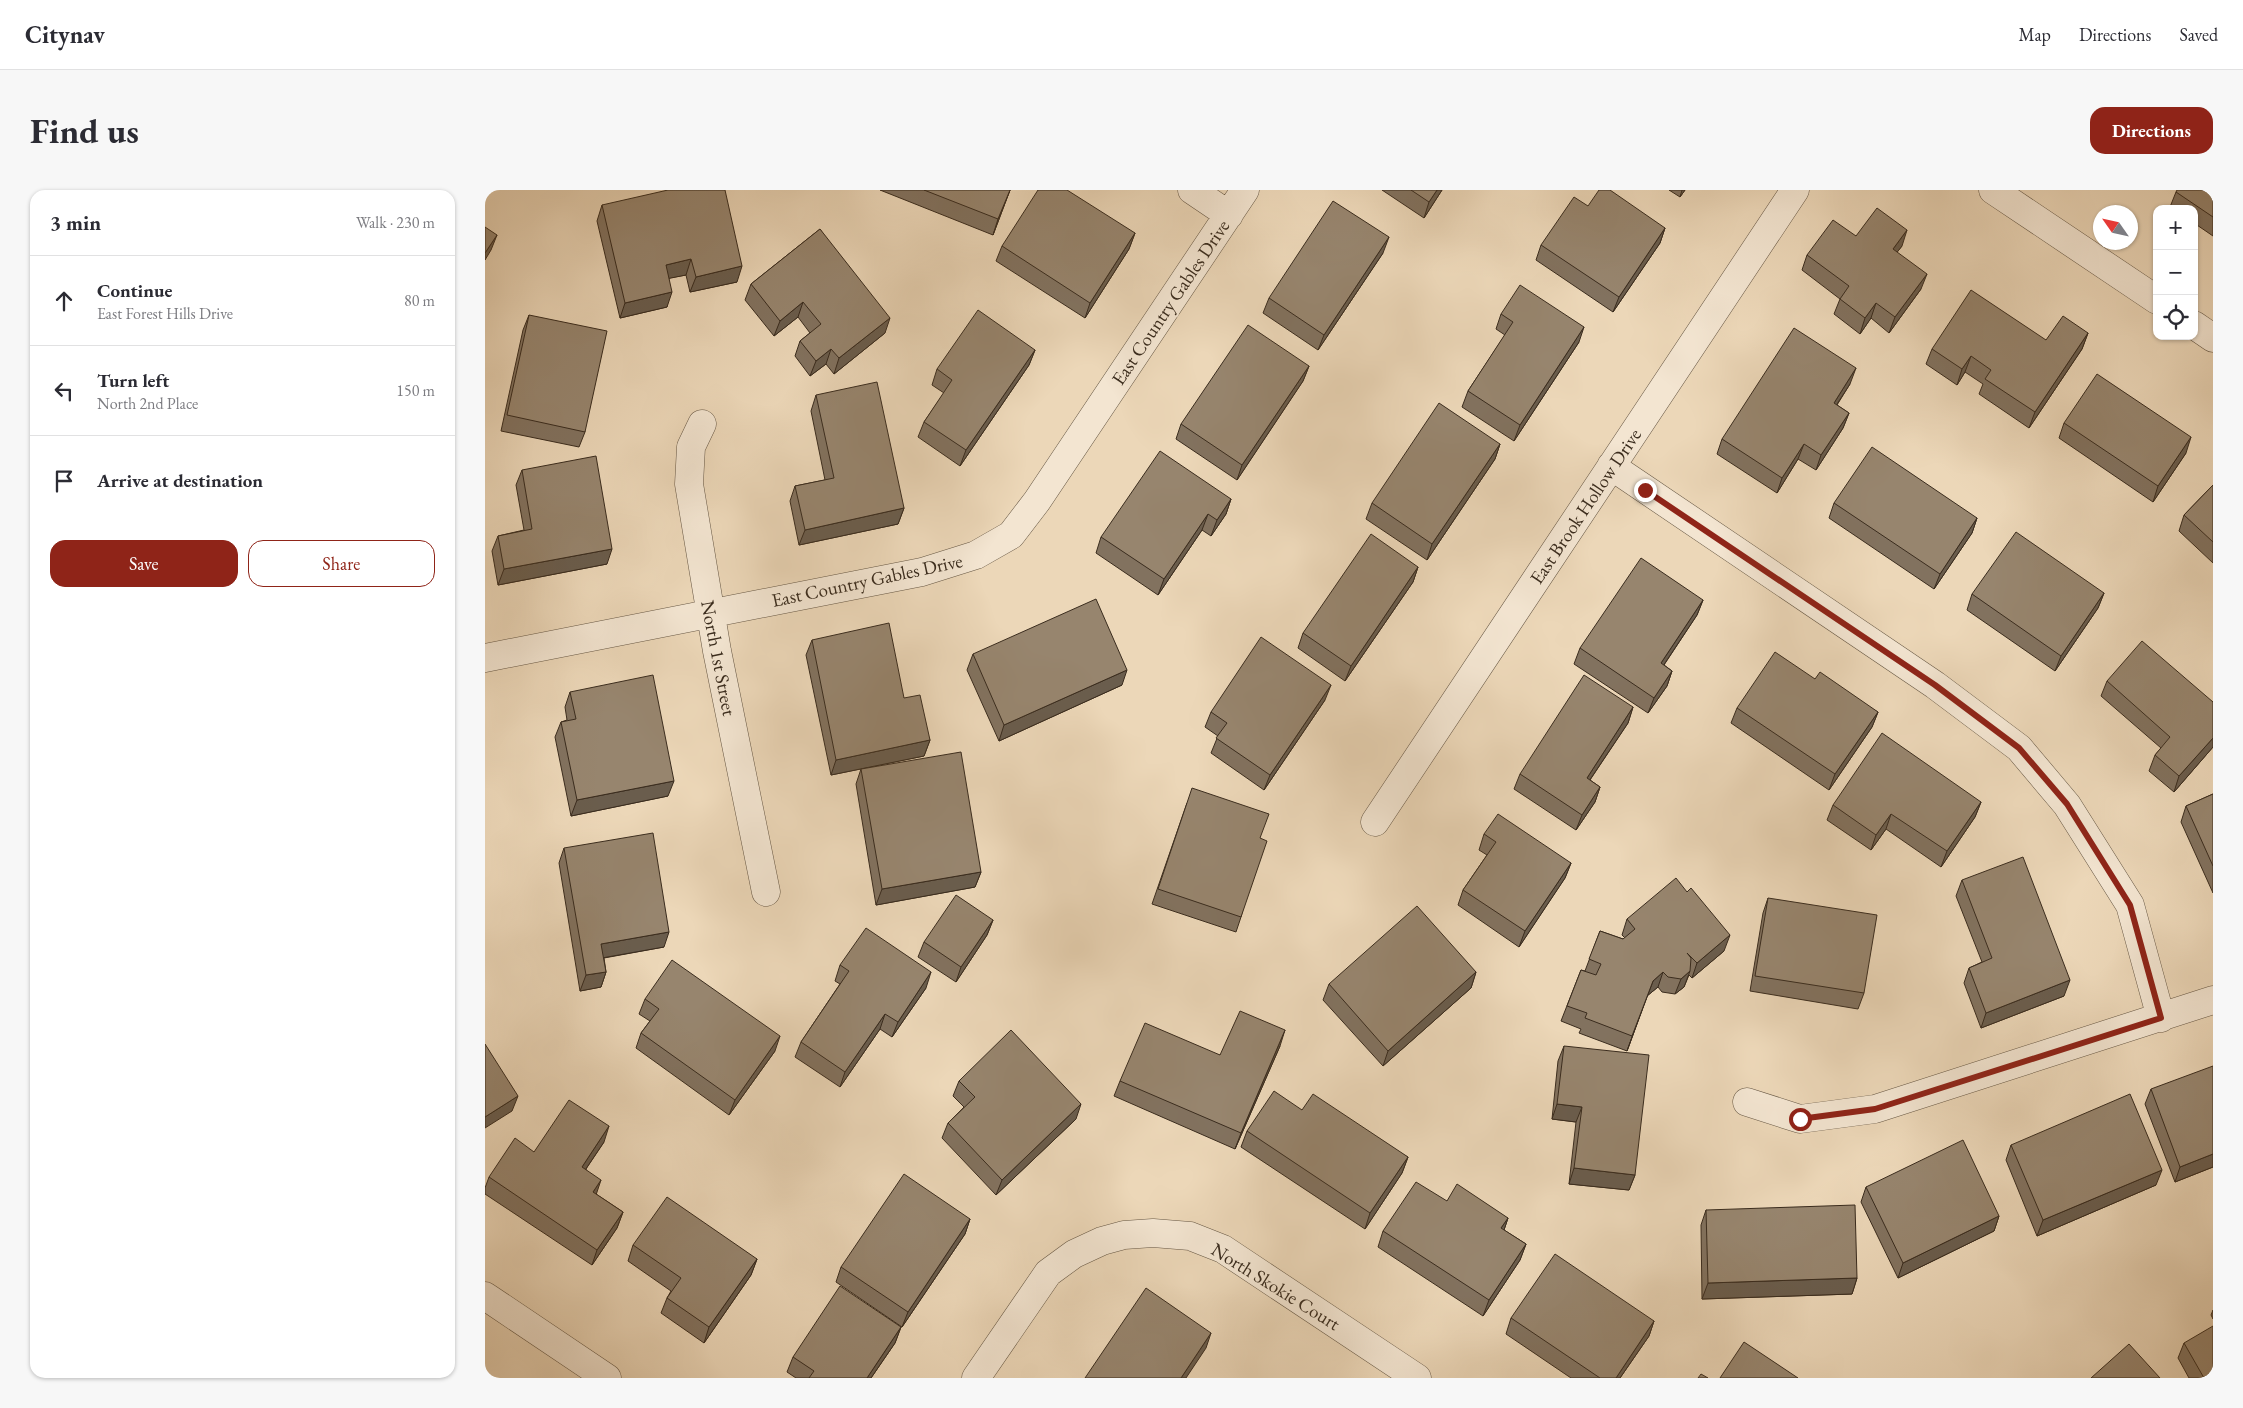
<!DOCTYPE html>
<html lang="en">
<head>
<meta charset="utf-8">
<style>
	body { margin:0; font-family:"EB Garamond",serif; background:#f7f7f7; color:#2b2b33 }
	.controls { position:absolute; right:15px; top:15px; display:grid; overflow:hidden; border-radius:10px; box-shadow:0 1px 4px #0004 }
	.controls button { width:45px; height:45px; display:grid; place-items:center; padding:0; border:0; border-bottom:1px solid #e1e1e2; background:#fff; color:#2b2b33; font:25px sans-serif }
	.compass { position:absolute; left:1608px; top:15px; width:45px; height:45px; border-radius:50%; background:#fff; box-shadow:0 1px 4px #0004; rotate:304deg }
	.stop { position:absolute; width:15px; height:15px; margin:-11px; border:4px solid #8f2418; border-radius:50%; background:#fff }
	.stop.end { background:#8f2418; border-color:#fff; box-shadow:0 1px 5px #0008 }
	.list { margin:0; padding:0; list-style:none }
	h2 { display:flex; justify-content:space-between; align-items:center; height:65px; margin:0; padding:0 20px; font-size:21px }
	h2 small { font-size:16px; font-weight:400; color:#7c7c81 }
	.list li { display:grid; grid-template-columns:32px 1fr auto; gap:15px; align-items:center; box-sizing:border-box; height:90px; padding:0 20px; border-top:1px solid #e1e1e2 }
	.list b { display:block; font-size:19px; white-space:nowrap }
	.list p { margin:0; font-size:16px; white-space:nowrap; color:#7c7c81 }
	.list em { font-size:16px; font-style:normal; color:#7c7c81 }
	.actions { display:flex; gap:10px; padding:15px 20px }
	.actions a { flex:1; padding:11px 0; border:1px solid #8f2418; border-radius:15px; text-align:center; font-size:18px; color:#8f2418 }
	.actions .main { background:#8f2418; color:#fff }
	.icon { flex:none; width:28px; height:28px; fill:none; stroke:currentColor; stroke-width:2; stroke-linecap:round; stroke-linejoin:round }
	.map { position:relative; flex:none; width:1728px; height:1188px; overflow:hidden; border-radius:15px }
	header { display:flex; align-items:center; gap:30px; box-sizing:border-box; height:70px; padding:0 25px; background:#fff; border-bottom:1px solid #e1e1e2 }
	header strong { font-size:24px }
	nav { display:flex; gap:28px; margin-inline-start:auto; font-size:18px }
	.intro { display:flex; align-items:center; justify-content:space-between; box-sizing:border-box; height:120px; padding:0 30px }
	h1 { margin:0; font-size:35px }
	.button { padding:12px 22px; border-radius:15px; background:#8f2418; color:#fff; font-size:18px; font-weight:700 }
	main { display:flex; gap:30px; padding:0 30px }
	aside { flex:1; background:#fff; border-radius:15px; box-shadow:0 1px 4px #0004 }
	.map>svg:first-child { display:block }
</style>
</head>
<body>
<header>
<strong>Citynav</strong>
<nav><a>Map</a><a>Directions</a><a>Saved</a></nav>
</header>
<div class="intro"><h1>Find us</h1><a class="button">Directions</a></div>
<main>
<aside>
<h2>3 min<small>Walk · 230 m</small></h2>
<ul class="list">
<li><svg class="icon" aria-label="ahead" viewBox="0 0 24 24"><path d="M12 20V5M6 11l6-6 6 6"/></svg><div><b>Continue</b><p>East Forest Hills Drive</p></div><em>80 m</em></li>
<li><svg class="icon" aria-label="left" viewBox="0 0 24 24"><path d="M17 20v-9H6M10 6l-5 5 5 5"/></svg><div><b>Turn left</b><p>North 2nd Place</p></div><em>150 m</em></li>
<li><svg class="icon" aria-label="arrive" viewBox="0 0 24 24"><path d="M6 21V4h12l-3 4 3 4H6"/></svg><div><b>Arrive at destination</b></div></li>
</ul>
<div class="actions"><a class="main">Save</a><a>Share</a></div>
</aside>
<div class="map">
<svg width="1728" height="1188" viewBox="0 0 1728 1188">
	<rect width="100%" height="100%" fill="#ecd7b8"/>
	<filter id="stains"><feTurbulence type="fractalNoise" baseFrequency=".004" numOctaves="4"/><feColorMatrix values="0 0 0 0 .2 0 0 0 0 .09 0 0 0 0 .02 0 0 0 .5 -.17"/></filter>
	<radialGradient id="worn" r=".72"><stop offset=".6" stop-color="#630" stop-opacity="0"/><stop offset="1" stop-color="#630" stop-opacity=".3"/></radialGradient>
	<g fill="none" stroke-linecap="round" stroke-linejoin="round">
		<defs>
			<path id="minor" d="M707 0 744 25
				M1508 0 1672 110
				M1709 135 1728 148
				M217 234 206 257 204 294 232 461 281 702
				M1126 276 1450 495 1534 558 1582 615 1645 715 1676 828
				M0 468 437 382 491 365 526 345 552 311 760 0
				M890 632 1310 0
				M1262 912 1315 929 1390 919 1728 810
				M0 1106 122 1188
				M491 1188 563 1083 589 1064 617 1051 639 1045 668 1043 705 1046 738 1059 932 1188"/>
		</defs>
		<use href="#minor" stroke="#665744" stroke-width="29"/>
		<use href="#minor" stroke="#f3e5d1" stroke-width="28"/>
	</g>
	<path fill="#82725f" stroke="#3a2c1e" d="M395 0H525L508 45Z
		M897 0H957L939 28Z
		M1184 0H1200L1195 7Z
		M1728 0V46L1709 33V19H1688L1685 17 1691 2Z
		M117 15 252 92 205 102 201 85 184 88 182 117 135 128 112 31Z
		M1180 38 1175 53 1128 122 1051 70 1056 55Z
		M335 39 400 143 349 184 341 174 325 186 310 166 315 151 325 143 313 127 289 146 260 110 266 94Z
		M650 43 644 59 600 128 511 71 517 56Z
		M1371 46 1417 56 1412 62 1436 99 1404 143 1386 128 1375 144 1349 124 1355 109 1317 80 1322 65Z
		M898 63 833 160 778 123 784 108Z
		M1016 124 1094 152 1029 251 977 217 983 201 1020 145 1011 139Z
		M44 125 100 242 94 257 16 241 38 140Z
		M1603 143 1597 159 1544 238 1494 204 1498 194 1480 182 1472 195 1441 174 1447 159 1561 150Z
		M550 160 544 175 475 276 433 247 439 232 459 203 447 195 452 179Z
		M824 176 818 191 752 290 691 249 696 234Z
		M1365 194 1352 215 1364 223 1358 238 1331 280 1313 269 1292 303 1232 264 1237 249Z
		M331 205 419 318 413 334 314 355 305 311 310 296 340 290 326 221Z
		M1579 233 1701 263 1668 312 1574 248Z
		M1015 254 1010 269 942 370 881 329 887 313Z
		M37 280 122 374 13 395 7 361 13 346 39 340 31 295Z
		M1728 295V373L1694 341 1699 325Z
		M746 309 741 324 726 346 717 340 673 405 611 363 616 347Z
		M1349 313 1492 328 1487 343 1449 399 1344 328Z
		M933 377 928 392 860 491 813 458 818 443Z
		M1619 403 1613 418 1570 481 1482 420 1487 404Z
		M1218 410 1212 425 1179 475 1187 481 1182 496 1163 523 1089 474 1095 458Z
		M327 450 419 508 445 550 439 566 346 585 321 465Z
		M488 464 637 495 514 551 482 480Z
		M1330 489 1393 522 1387 537 1344 600 1246 533 1252 518Z
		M1622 491 1728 512V557L1689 602 1664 581 1670 565 1676 558 1616 506Z
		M85 502 183 606 86 626 70 547 76 532 82 530 80 517Z
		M840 510 779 600 726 563 733 546 720 537 726 522Z
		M1148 517 1143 533 1105 590 1115 597 1110 612 1091 640 1029 599 1035 584Z
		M376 579 496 682 490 697 391 715 371 594Z
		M1728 604V703L1696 632 1701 616Z
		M1496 612 1490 627 1456 677 1401 639 1386 660 1342 630 1348 615Z
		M702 613 775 648 756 727 751 742 667 714Z
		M999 644 1086 673 1080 688 1034 757 973 715 978 700 1002 665 994 660Z
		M79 658 179 757 119 768 121 782 116 797 95 801 74 673Z
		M1477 690 1579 806 1496 838 1479 793 1484 778 1497 772 1471 706Z
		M1283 708 1379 803 1373 819 1265 801 1278 723Z
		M1142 729 1239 761 1207 788 1204 785 1199 797 1190 804 1177 802 1173 797 1162 806 1142 861 1094 843 1096 839 1076 831 1096 780 1100 781 1115 741 1138 749 1140 748 1137 745Z
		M508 730 502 745 471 792 433 767 439 752Z
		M355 775 441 798 407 847 395 839 355 897 310 867 316 852 355 794 350 791Z
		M991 782 986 798 898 876 838 810 844 794Z
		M160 809 290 861 244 925 151 858 156 843 165 831 154 824Z
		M795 856 750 959 629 906 635 891 735 865Z
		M1079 856 1150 985 1144 1000 1084 994 1091 932 1067 929 1073 871Z
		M474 891 591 929 511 1005 457 948 463 933 479 917 468 906Z
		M1666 899 1728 977 1690 992 1660 914Z
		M817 920 923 967 917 983 880 1039 756 957 762 941Z
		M119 952 101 979 111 1004 138 1022 132 1038 107 1075 0 1004V998L4 987 49 962Z
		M1526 955 1671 995 1552 1046 1521 970Z
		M1381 997 1514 1026 1509 1041 1413 1088 1376 1012Z
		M962 1011 1023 1028 1019 1040 1041 1054 1035 1070 998 1126 893 1057 898 1041Z
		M1221 1020 1372 1088 1367 1104 1217 1109 1216 1035Z
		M485 1029 480 1044 417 1137 351 1092 356 1077Z
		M148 1055 272 1069 266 1085 219 1153 176 1123 182 1108 186 1101 143 1071Z
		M1728 1120V1129L1726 1125Z
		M1026 1128 1169 1131 1164 1146 1135 1188H1086L1021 1144Z
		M416 1137 410 1153 386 1188H311L302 1182 308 1167Z
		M1699 1153 1728 1188H1704L1693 1168Z"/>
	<path fill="#6a5d4d" stroke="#3a2c1e" d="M525 0 508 45 513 29Z
		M952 0H957L939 28 944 12Z
		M1197 0H1200L1195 7Z
		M1180 38 1175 53 1128 122 1134 107Z
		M1422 40 1417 56 1403 74 1408 59Z
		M650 43 644 59 600 128 605 113Z
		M12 45 6 60 0 70V63Z
		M904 47 898 63 833 160 839 145Z
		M206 69 201 85 176 90 181 75Z
		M257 76 252 92 205 102 211 87Z
		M1442 84 1436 99 1404 143 1410 127Z
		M187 102 182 117 135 128 140 113Z
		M318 112 313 127 289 146 295 131Z
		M1391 113 1386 128 1375 144 1380 128Z
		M405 128 400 143 349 184 354 168Z
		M1099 137 1094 152 1029 251 1035 235Z
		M1603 143 1597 159 1544 238 1550 222Z
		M346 159 341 174 325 186 331 171Z
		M550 160 544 175 475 276 481 260Z
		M1486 166 1480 182 1472 195 1477 179Z
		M824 176 818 191 752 290 757 275Z
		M1371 178 1365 194 1343 228 1349 213Z
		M1364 223 1358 238 1331 280 1336 265Z
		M1706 247 1701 263 1668 312 1673 296Z
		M1015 254 1010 269 942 370 947 354Z
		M1319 254 1313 269 1292 303 1297 288Z
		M746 309 741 324 726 346 732 330Z
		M419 318 413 334 314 355 320 340Z
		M723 324 717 340 673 405 679 389Z
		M1492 328 1487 343 1449 399 1455 384Z
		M127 359 122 374 13 395 19 379Z
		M933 377 928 392 860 491 866 476Z
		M1619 403 1613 418 1570 481 1576 466Z
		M1218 410 1212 425 1170 488 1176 473Z
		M642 480 637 495 514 551 519 535Z
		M1187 481 1182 496 1163 523 1169 508Z
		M846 495 840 510 779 600 785 585Z
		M1148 517 1143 533 1096 603 1102 588Z
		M1393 522 1387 537 1344 600 1350 584Z
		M1728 548V557L1689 602 1694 586Z
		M445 550 439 566 346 585 351 570Z
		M189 591 183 606 86 626 92 610Z
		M1115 597 1110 612 1091 640 1097 625Z
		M1496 612 1490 627 1456 677 1462 661Z
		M1406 624 1401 639 1386 660 1391 645Z
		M1086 673 1080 688 1034 757 1040 741Z
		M496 682 490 697 391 715 397 699Z
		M508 730 502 745 471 792 476 777Z
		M184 742 179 757 111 769 116 754Z
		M1245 745 1239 761 1207 788 1212 773Z
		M1205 781 1199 797 1190 804 1196 789Z
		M121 782 116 797 95 801 101 785Z
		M446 782 441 798 407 847 413 832Z
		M991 782 986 798 898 876 903 861Z
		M1178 782 1173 797 1162 806 1142 861 1168 791Z
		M1585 790 1579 806 1496 838 1501 823Z
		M400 824 395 839 355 897 360 882Z
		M800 840 795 856 750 959 756 943Z
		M295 846 290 861 244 925 250 910Z
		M33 906 27 921 0 938V927Z
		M596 914 591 929 511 1005 517 990Z
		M1072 914 1097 917 1091 932 1067 929Z
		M124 936 119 952 92 992 97 977Z
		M1728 964V977L1690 992 1695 977Z
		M923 967 917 983 880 1039 885 1023Z
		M1089 978 1150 985 1144 1000 1084 994Z
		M1677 980 1671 995 1552 1046 1558 1030Z
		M116 990 111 1005 108 1002Z
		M138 1022 132 1038 107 1075 112 1060Z
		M1514 1026 1509 1041 1413 1088 1418 1073Z
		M1023 1028 1018 1043 1016 1038Z
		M485 1029 480 1044 417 1137 423 1122Z
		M1041 1054 1035 1070 998 1126 1004 1110Z
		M272 1069 266 1085 219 1153 224 1137Z
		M1372 1088 1367 1104 1217 1109 1223 1093Z
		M1169 1131 1164 1146 1135 1188H1131Z
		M416 1137 410 1153 386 1188H382Z
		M726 1143 721 1158 701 1188H696Z"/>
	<path fill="#97856e" stroke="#3a2c1e" d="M183 0H240L257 76 211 87 206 69 181 75 187 102 140 113 117 15Z
		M439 0H525L513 29Z
		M553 0H582L650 43 605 113 517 56Z
		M926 0H952L944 12Z
		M1114 0H1125L1180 38 1134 107 1056 55 1089 7 1103 16Z
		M1692 0H1728V27L1691 2Z
		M848 11 904 47 839 145 784 108Z
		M1392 18 1422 40 1408 59 1442 84 1410 127 1391 113 1380 128 1355 109 1364 96 1322 65 1348 30 1371 46Z
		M0 37 12 45 0 63Z
		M335 39 405 128 354 168 346 159 331 171 315 151 336 134 318 112 295 131 266 94Z
		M1035 95 1099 137 1035 235 983 201 1028 132 1016 124Z
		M1486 100 1561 150 1578 126 1603 143 1550 222 1500 189 1506 180 1486 166 1477 179 1447 159Z
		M493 120 550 160 481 260 439 232 467 190 452 179Z
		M44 125 122 141 100 242 22 225Z
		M763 135 824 176 757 275 696 234Z
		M1309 138 1371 178 1349 213 1364 223 1336 265 1319 254 1297 288 1237 249Z
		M1612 184 1706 247 1673 296 1579 233Z
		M392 192 419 318 320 340 310 296 349 288 331 205Z
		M954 213 1015 254 947 354 887 313Z
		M1387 257 1492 328 1455 384 1349 313Z
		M675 261 746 309 732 330 723 324 679 389 616 347Z
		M111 266 127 359 19 379 13 346 47 339 37 280Z
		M1728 295V352L1699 325Z
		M1531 342 1619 403 1576 466 1487 404Z
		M886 344 933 377 866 476 818 443Z
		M1156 368 1218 410 1176 473 1187 481 1169 508 1095 458Z
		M611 409 642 480 519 535 488 464Z
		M404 433 419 508 435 505 445 550 351 570 327 450Z
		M776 447 846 495 785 585 731 548 742 533 726 522Z
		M1657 451 1728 512V548L1694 586 1670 565 1685 547 1622 491Z
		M1290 462 1330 489 1335 482 1393 522 1350 584 1252 518Z
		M168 485 189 591 92 610 76 532 91 529 85 502Z
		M1099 485 1148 517 1102 588 1115 597 1097 625 1035 584Z
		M1397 543 1496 612 1462 661 1406 624 1391 645 1348 615Z
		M476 562 496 682 397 699 376 579Z
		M707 598 784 624 775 648 782 651 756 727 673 699Z
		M1728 604V676L1701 616Z
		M1013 624 1086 673 1040 741 978 700 1011 652 999 644Z
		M168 643 184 742 116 754 121 782 101 785 79 658Z
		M1538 667 1585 790 1501 823 1484 778 1507 768 1477 690Z
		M1191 688 1202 702 1206 698 1245 745 1212 773 1202 763 1206 768 1205 781 1196 789 1183 787 1178 782 1168 791 1147 846 1100 828 1102 823 1082 816 1096 780 1111 785 1116 774 1104 769 1115 741 1138 749 1150 739 1142 729Z
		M471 705 508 730 476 777 439 752Z
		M1283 708 1392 725 1379 803 1270 786Z
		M932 716 991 782 903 861 844 794Z
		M381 738 446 782 413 832 400 824 360 882 316 852 364 781 355 775Z
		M187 770 295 846 250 910 156 843 174 819 160 809Z
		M755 821 800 840 756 943 635 891 660 833 735 865Z
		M526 840 596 914 517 990 463 933 490 907 474 891Z
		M0 854 33 906 0 927Z
		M1079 856 1164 865 1150 985 1089 978 1097 917 1072 914Z
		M1728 876V964L1695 977 1666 899Z
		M789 901 817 920 828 904 923 967 885 1023 762 941Z
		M1645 904 1677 980 1558 1030 1526 955Z
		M84 910 124 936 97 977 116 990 108 1002 138 1022 112 1060 4 987 30 948 49 962Z
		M1478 950 1514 1026 1418 1073 1381 997Z
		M419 984 485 1029 423 1122 356 1077Z
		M931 992 962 1011 972 994 1023 1028 1016 1038 1041 1054 1004 1110 898 1041Z
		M182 1007 272 1069 224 1137 182 1108 196 1088 148 1055Z
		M1370 1015 1372 1088 1223 1093 1221 1020Z
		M1070 1064 1169 1131 1131 1188H1115L1026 1128Z
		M355 1096 416 1137 382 1188H324L329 1181 308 1167Z
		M661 1098 726 1143 696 1188H600Z
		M1728 1136V1188H1719L1699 1153Z
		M1259 1152 1313 1188H1235Z
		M1644 1154 1675 1188H1606Z
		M1216 1184 1223 1188H1213Z"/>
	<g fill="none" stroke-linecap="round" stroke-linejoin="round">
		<path stroke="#8f2418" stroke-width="6" d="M1160 300 1450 495 1534 558 1582 614 1645 715 1676 828 1390 919 1315 929"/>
	</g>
	<g text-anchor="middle" stroke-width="4" stroke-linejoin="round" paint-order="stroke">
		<g font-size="19" fill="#3a2c1e" stroke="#f3e5d1">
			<text transform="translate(685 112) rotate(-56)" y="7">East Country Gables Drive</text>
			<text transform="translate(1100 316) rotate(-56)" y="7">East Brook Hollow Drive</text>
			<text transform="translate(382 390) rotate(-12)" y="7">East Country Gables Drive</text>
			<text transform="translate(234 468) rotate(79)" y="7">North 1st Street</text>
			<text transform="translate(791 1096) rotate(32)" y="7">North Skokie Court</text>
		</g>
	</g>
	<rect width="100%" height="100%" filter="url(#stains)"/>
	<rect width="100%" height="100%" fill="url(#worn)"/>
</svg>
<div class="controls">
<button>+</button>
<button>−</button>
<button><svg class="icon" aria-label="locate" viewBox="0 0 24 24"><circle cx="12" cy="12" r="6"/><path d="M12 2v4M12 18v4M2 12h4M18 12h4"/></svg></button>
</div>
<svg class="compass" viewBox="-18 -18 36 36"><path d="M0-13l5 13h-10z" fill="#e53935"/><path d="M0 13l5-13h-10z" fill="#7c7c81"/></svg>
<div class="stop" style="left:1315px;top:929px"></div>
<div class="stop end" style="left:1160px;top:300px"></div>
</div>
</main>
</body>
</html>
